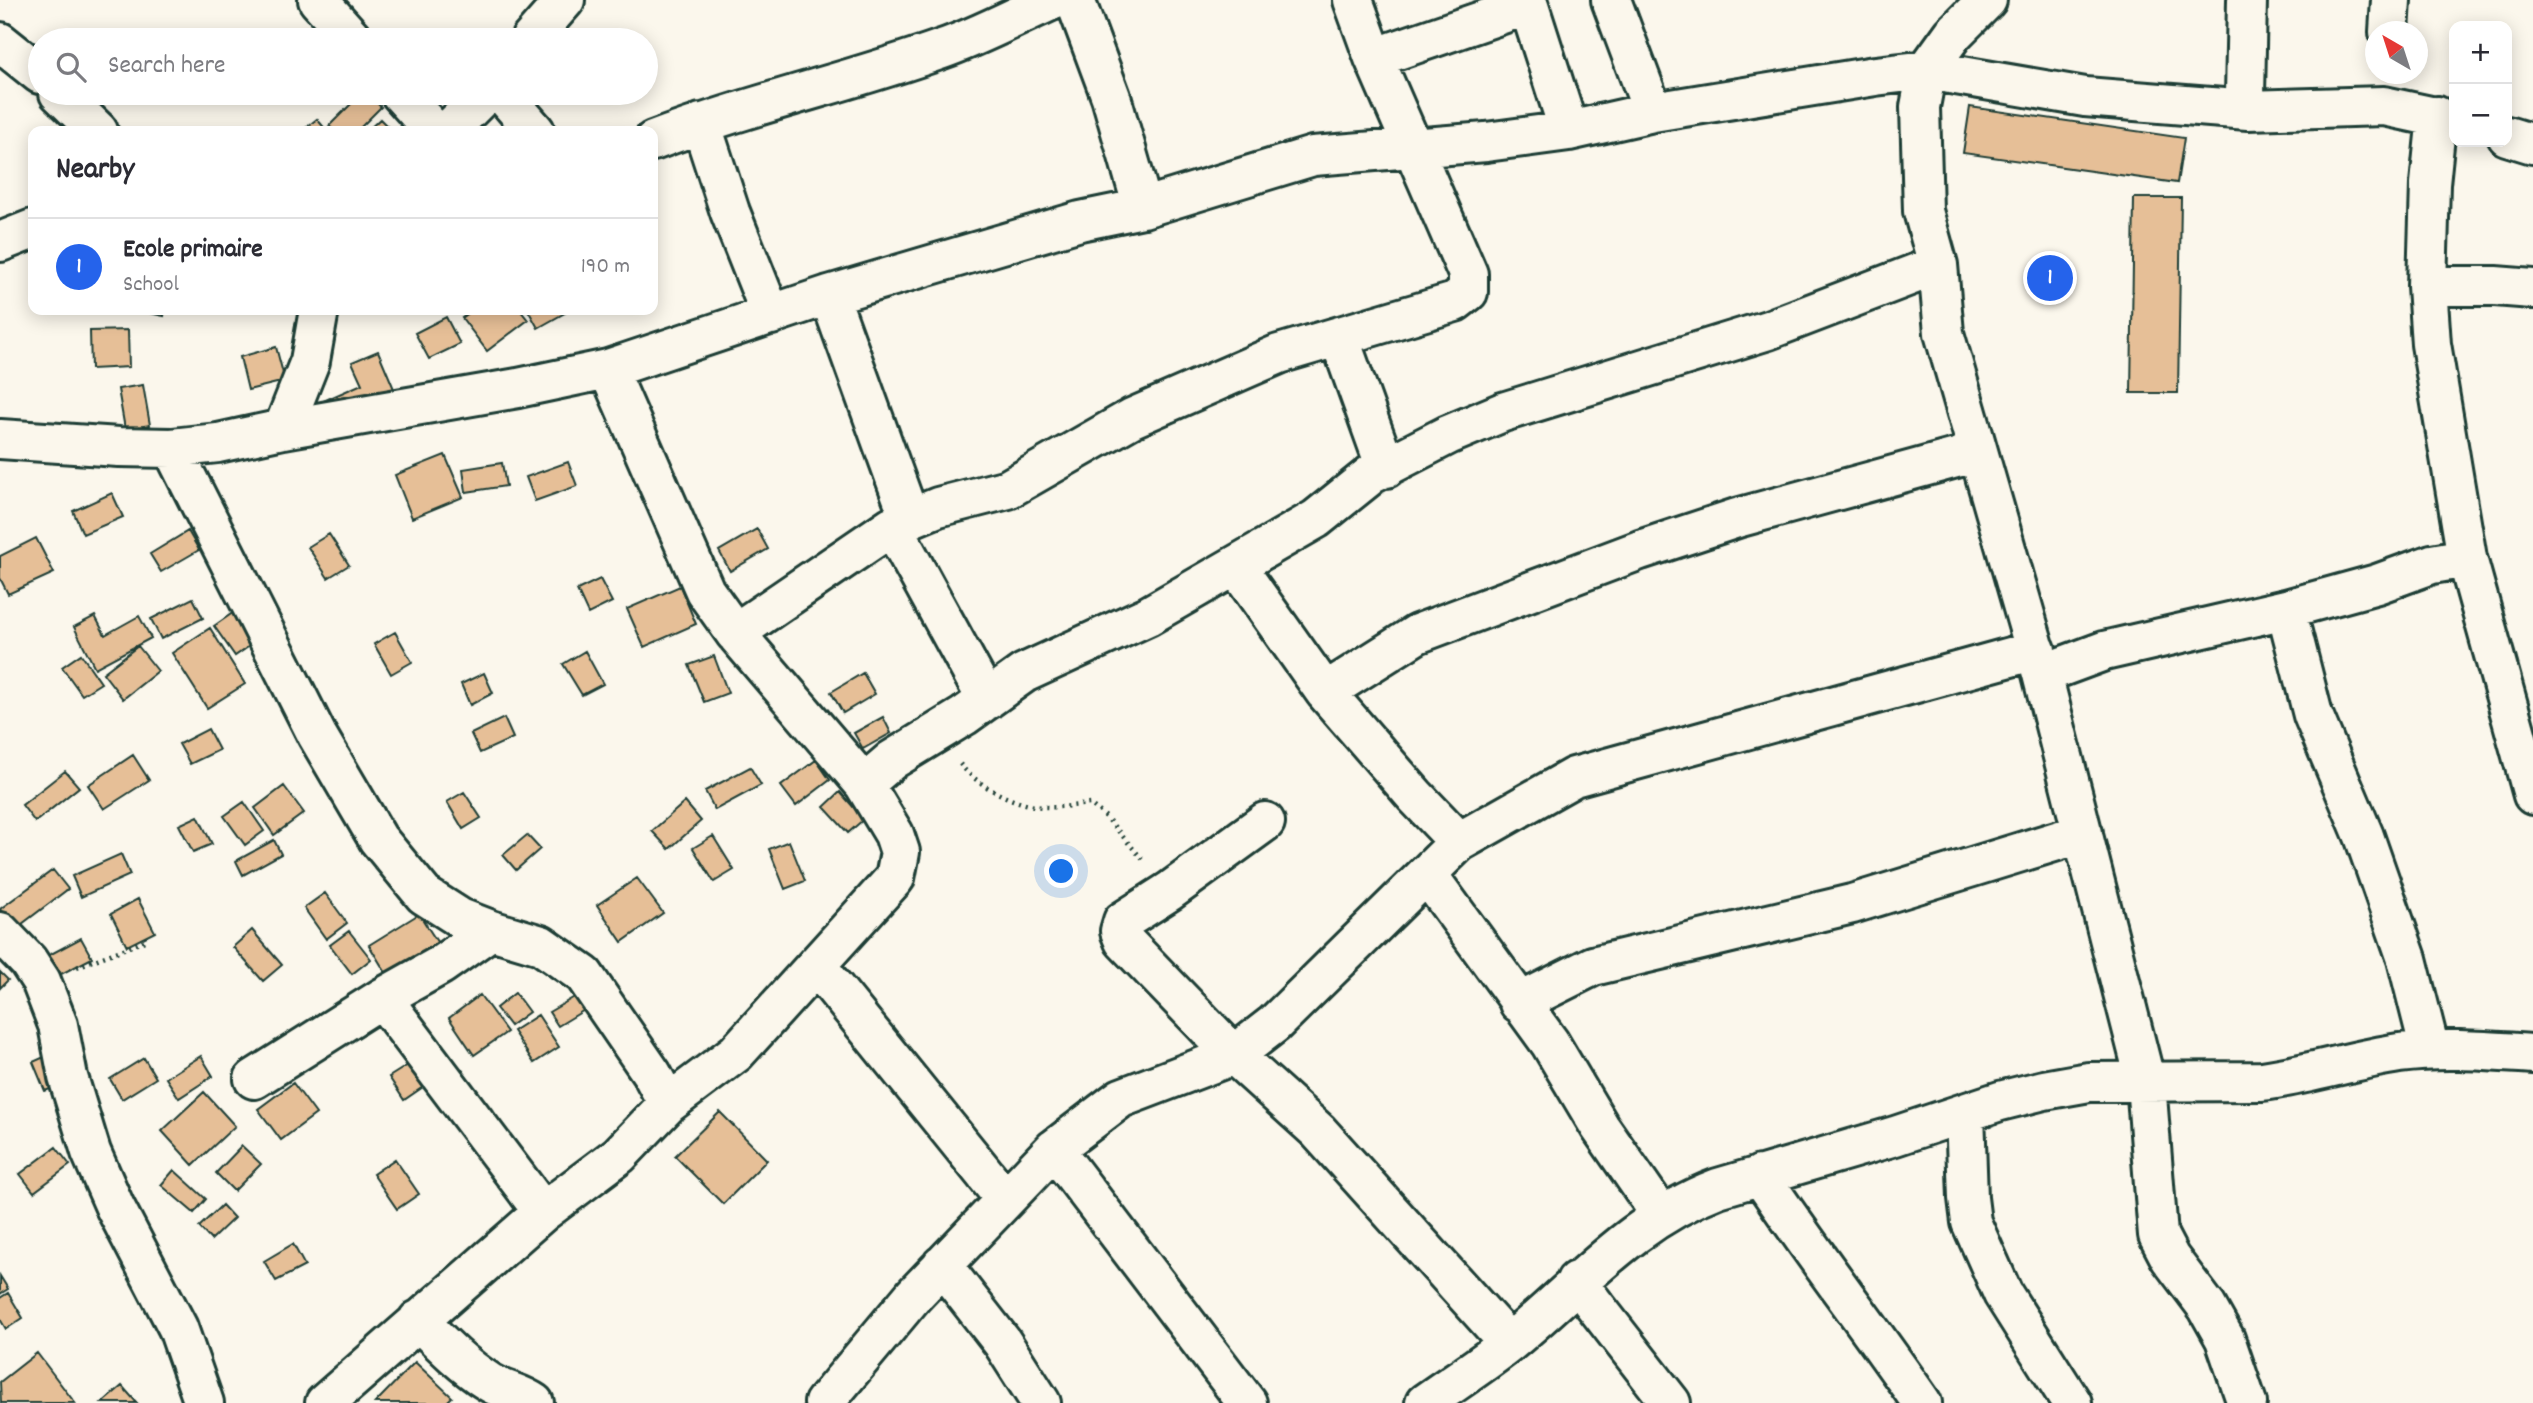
<!DOCTYPE html>
<html lang="en">
<head>
<meta charset="utf-8">
<style>
	body { margin:0; font-family:Dekko,sans-serif; background:#f7f7f7; color:#2b2b33 }
	.controls { position:absolute; right:21px; top:21px; display:grid; overflow:hidden; border-radius:14px; box-shadow:0 4px 18px #0003 }
	.controls button { width:63px; height:63px; display:grid; place-items:center; padding:0; border:0; border-bottom:2px solid #e1e1e2; background:#fff; color:#2b2b33; font:35px sans-serif }
	.compass { position:absolute; left:2365px; top:21px; width:63px; height:63px; border-radius:50%; background:#fff; box-shadow:0 4px 18px #0003; rotate:321deg }
	.you { position:absolute; left:1062px; top:872px; width:24px; height:24px; margin:-18px; border:5px solid #fff; border-radius:50%; background:#1a73e8; box-shadow:0 0 0 10px #1a73e833 }
	.badge { display:grid; place-items:center; width:46px; height:46px; border-radius:50%; background:#2563eb; color:#fff; font-size:23px; font-weight:700 }
	.pin { position:absolute; translate:-50% -50%; border:4px solid #fff; box-shadow:0 2px 7px #0006 }
	.list { margin:0; padding:0; list-style:none }
	h2 { display:flex; justify-content:space-between; align-items:center; height:91px; margin:0; padding:0 28px; font-size:30px }
	h2 small { font-size:23px; font-weight:400; color:#7c7c81 }
	.list li { display:grid; grid-template-columns:46px 1fr auto; gap:21px; align-items:center; box-sizing:border-box; height:98px; padding:0 28px; border-top:2px solid #e1e1e2 }
	.list b { display:block; font-size:26px; white-space:nowrap }
	.list p { margin:0; font-size:23px; white-space:nowrap; color:#7c7c81 }
	.list em { font-size:23px; font-style:normal; color:#7c7c81 }
	.icon { flex:none; width:38px; height:38px; fill:none; stroke:currentColor; stroke-width:2; stroke-linecap:round; stroke-linejoin:round }
	.map { position:relative; flex:none; width:2533px; height:1403px; overflow:hidden }
	.search { position:absolute; background:#fff; box-shadow:0 4px 18px #0003; left:28px; top:28px; width:630px; height:77px; display:flex; align-items:center; gap:18px; box-sizing:border-box; padding:0 24px; border-radius:38px; color:#7c7c81; font-size:26px }
	.panel { position:absolute; background:#fff; box-shadow:0 4px 18px #0003; left:28px; top:126px; width:630px; height:189px; border-radius:14px }
	.map>svg:first-child { display:block }
</style>
</head>
<body>
<div class="map">
<svg width="2533" height="1403" viewBox="0 0 2533 1403">
	<rect width="100%" height="100%" fill="#fbf7ec"/>
	<filter id="ink" filterUnits="userSpaceOnUse"><feTurbulence type="fractalNoise" baseFrequency=".0143" numOctaves="2"/><feDisplacementMap in="SourceGraphic" scale="14" xChannelSelector="R" yChannelSelector="G"/><feConvolveMatrix kernelMatrix="1 2 1 2 8 2 1 2 1" color-interpolation-filters="sRGB"/></filter>
	<g filter="url(#ink)">
		<path fill="#e6bf97" stroke="#1f3d34" stroke-width="2" d="M362 93H367L381 107 357 131H335L329 126Z
			M1970 107 2184 138 2177 183 1963 153Z
			M317 119 327 131H302Z
			M380 119 392 131H367Z
			M2134 198H2181L2178 393H2131Z
			M135 310H165L164 316Z
			M473 310H520L528 320 487 351 462 318Z
			M528 310H570L538 328Z
			M446 317 460 344 429 359 415 333Z
			M128 330 129 367 91 369 90 331Z
			M276 347 285 381 248 390 240 357Z
			M378 351 400 403 312 406 362 384 352 362Z
			M143 385 150 425 125 429 118 389Z
			M445 455 463 497 412 518 395 475Z
			M568 462 577 486 535 501 526 477Z
			M502 463 506 486 466 492 463 469Z
			M112 493 123 517 83 534 73 511Z
			M757 529 768 549 730 571 719 551Z
			M188 531 199 550 161 572 150 554Z
			M329 534 349 565 328 578 308 547Z
			M36 538 54 573 8 594 0 578V556Z
			M600 579 612 602 588 614 577 590Z
			M680 586 696 624 644 647 627 609Z
			M193 598 203 618 161 639 151 619Z
			M237 610 258 640 235 656 214 626Z
			M95 616 105 635 139 616 151 638 95 668 74 627Z
			M210 628 245 684 207 708 172 653Z
			M395 632 412 662 391 674 374 644Z
			M138 646 158 671 123 699 103 673Z
			M585 651 603 684 582 695 563 664Z
			M81 654 101 683 82 695 62 667Z
			M714 656 728 693 704 702 689 665Z
			M484 673 493 693 470 705 461 684Z
			M863 673 875 694 843 713 831 692Z
			M883 717 891 733 863 749 854 733Z
			M504 718 513 738 480 753 471 734Z
			M208 729 219 750 190 764 179 744Z
			M133 755 149 780 104 809 88 785Z
			M816 760 830 780 796 806 781 786Z
			M750 767 761 785 715 810 705 791Z
			M65 771 79 787 35 822 22 805Z
			M284 786 304 813 274 835 255 808Z
			M464 792 481 818 463 829 447 802Z
			M840 792 864 819 848 833 824 807Z
			M244 802 264 831 245 845 224 816Z
			M685 802 701 821 669 849 652 831Z
			M198 816 212 844 193 852 179 825Z
			M527 835 540 849 516 870 503 855Z
			M713 836 734 870 714 882 693 848Z
			M274 840 281 854 243 875 236 861Z
			M789 841 805 881 785 889 769 849Z
			M121 854 130 875 81 897 72 876Z
			M53 870 68 889 14 930 0 909Z
			M637 878 663 913 622 942 597 905Z
			M325 893 347 923 326 939 304 908Z
			M138 899 155 932 127 946 111 914Z
			M419 914 443 951 392 983 369 945Z
			M252 930 282 965 263 981 233 947Z
			M349 931 371 959 352 974 330 945Z
			M81 938 92 958 46 982 36 962Z
			M0 972 8 980 0 988Z
			M515 993 529 1012 510 1026 496 1008Z
			M480 995 507 1032 474 1055 449 1018Z
			M578 995 586 1009 558 1026 549 1012Z
			M538 1015 559 1047 534 1063 513 1031Z
			M53 1053 66 1083 45 1091 33 1062Z
			M201 1056 213 1076 179 1098 166 1078Z
			M144 1058 156 1078 122 1099 110 1079Z
			M408 1065 423 1087 404 1100 389 1077Z
			M293 1083 316 1114 281 1140 258 1109Z
			M204 1092 235 1126 193 1165 162 1131Z
			M720 1112 767 1160 723 1204 675 1156Z
			M242 1146 261 1164 234 1191 216 1173Z
			M56 1147 70 1165 34 1192 20 1174Z
			M395 1159 419 1194 397 1209 373 1174Z
			M174 1170 206 1199 194 1213 161 1185Z
			M222 1205 234 1218 211 1240 199 1227Z
			M293 1244 305 1266 276 1281 264 1261Z
			M0 1276 8 1289 0 1294Z
			M8 1293 23 1318 6 1329 0 1319V1298Z
			M37 1353 75 1403H1L0 1382Z
			M415 1362 452 1397 446 1403H375Z
			M122 1386 137 1403H102Z"/>
		<g fill="none" stroke-linecap="round" stroke-linejoin="round">
			<defs>
				<path id="street" d="M318 0 354 40
					M1075 0 1111 97 1143 208
					M1527 0 1569 131
					M1611 0 1653 112
					M1987 0 1953 34 1927 70 1920 107 1923 211 1938 265 1944 333 2042 674 2146 1083 2158 1235 2170 1258 2207 1307 2225 1339 2247 1403
					M2247 0 2245 95 2248 110
					M2389 32 2391 0
					M530 40 565 0
					M0 42 40 74
					M1374 58 1528 5
					M59 93 98 131
					M400 93 434 131
					M502 93 535 131
					M2437 116 2430 184 2427 286 2431 344 2467 558 2533 795
					M701 123 730 212 771 315
					M448 131 486 93
					M2507 136 2533 144
					M653 141C747 105 846 83 942 49 980 36 1016 16 1053 0
					M0 242 33 229
					M2427 286H2495L2533 289
					M829 295 910 519
					M1339 337 1386 468
					M283 429 310 361 319 310
					M0 439 119 447 172 448 218 443 283 429 518 388 608 369 829 295 1080 221 1143 208 1313 156 1486 142 1569 131 1653 112 1875 76 1927 70 2085 97 2248 110 2384 106 2454 121
					M172 448 317 735 378 839 424 895 460 918 491 930 541 945 584 975 652 1074 668 1104
					M892 526 987 700
					M1236 566 1325 692 1415 796 1459 842
					M2286 609 2313 715 2364 836 2407 959 2430 1050
					M735 633 892 526 938 507 1008 489 1132 418 1279 354 1455 302 1468 292V274L1374 58 1353 0
					M2042 674 2104 651 2286 609 2377 584 2432 564 2467 558
					M1325 692 1417 634 1640 550 1737 518 1978 452
					M864 784 892 760 964 716 1024 673 1148 616 1316 519 1372 474 1448 435 1503 412 1768 330 1938 265
					M1265 822 1170 891 1123 921 1120 931 1124 941 1234 1055 1318 1131 1509 1343
					M1427 874 1550 1043 1600 1127 1661 1215
					M0 932 28 961 41 981 58 1025 68 1077 91 1152 115 1207 178 1328 204 1403
					M816 965 1005 1199
					M382 998 543 1212
					M1519 1003 1593 966 1852 904 2083 833
					M254 1079 382 998 441 965 491 930
					M1965 1113 1968 1198 1971 1222 2003 1294 2072 1403
					M1054 1149 1247 1403
					M1760 1175C1812 1253 1869 1326 1922 1403
					M942 1265 1002 1342 1041 1403
					M1576 1281 1671 1403
					M418 1320C440 1342 462 1365 489 1382 503 1391 520 1393 534 1403
					M325 1403 543 1212 619 1155 668 1104 736 1053 895 878 900 852 894 834 864 784 735 633 705 591 608 369
					M824 1403 914 1295 1054 1149 1121 1098 1234 1055 1274 1024 1459 842 1574 777 2036 650
					M1425 1403C1453 1383 1482 1365 1508 1344 1578 1287 1631 1221 1718 1188L1895 1136 2000 1101 2044 1090 2089 1082 2262 1081C2308 1075 2353 1060 2399 1053 2443 1047 2488 1051 2533 1054"/>
			</defs>
			<use href="#street" stroke="#1f3d34" stroke-width="44"/>
			<path stroke="#1f3d34" stroke-width="4.5" stroke-dasharray="2 5" stroke-linecap="butt" d="M960 764C977 786 1018 807 1046 807 1061 808 1076 805 1090 804L1106 817 1144 861
				M77 967 147 940"/>
			<use href="#street" stroke="#fbf7ec" stroke-width="38"/>
		</g>
	</g>
</svg>
<div class="controls">
<button>+</button>
<button>−</button>
</div>
<svg class="compass" viewBox="-18 -18 36 36"><path d="M0-13l5 13h-10z" fill="#e53935"/><path d="M0 13l5-13h-10z" fill="#7c7c81"/></svg>
<div class="you"></div>
<div class="pin badge" style="left:2050px;top:278px">1</div>
<div class="search"><svg class="icon" aria-label="search" viewBox="0 0 24 24"><circle cx="10" cy="10" r="6"/><path d="M15 15l6 6"/></svg>Search here</div>
<section class="panel">
<h2>Nearby<small></small></h2>
<ul class="list">
<li><span class="badge">1</span><div><b>Ecole primaire</b><p>School</p></div><em>190 m</em></li>
</ul>
</section>
</div>
</body>
</html>
